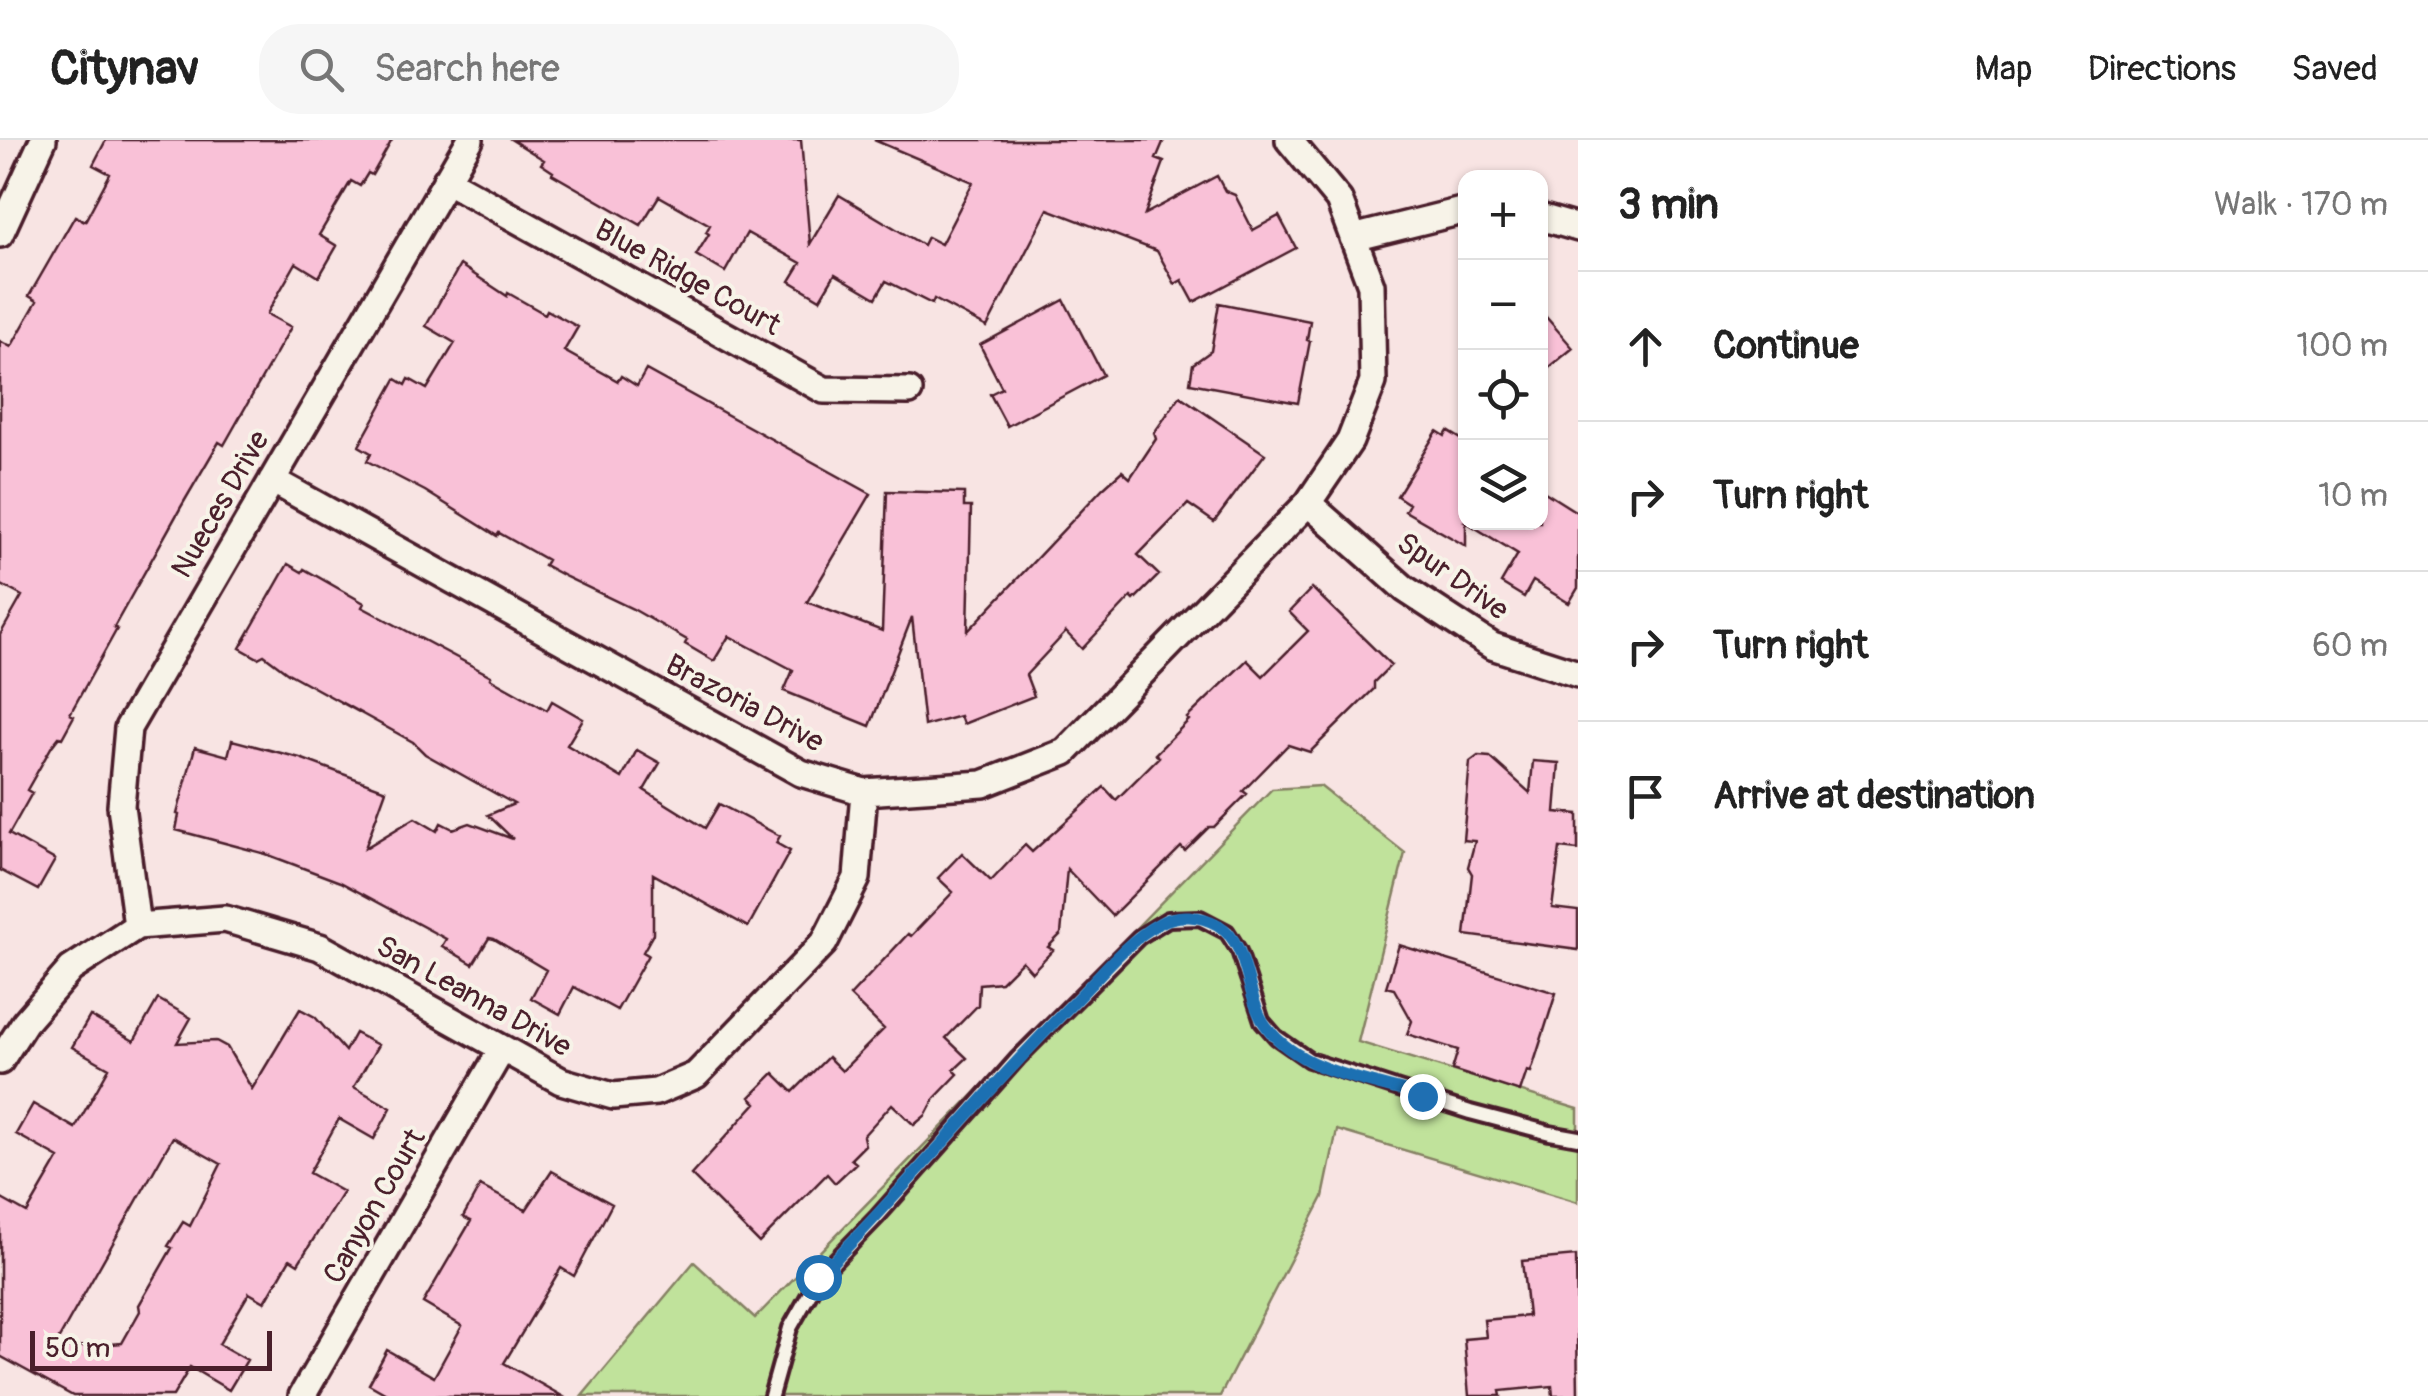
<!DOCTYPE html>
<html lang="en">
<head>
<meta charset="utf-8">
<style>
	body { margin:0; font-family:Pangolin,sans-serif; background:#f6f6f6; color:#222 }
	.controls { position:absolute; right:30px; top:30px; display:grid; overflow:hidden; border-radius:20px; box-shadow:0 2px 8px #0004 }
	.controls button { width:90px; height:90px; display:grid; place-items:center; padding:0; border:0; border-bottom:2px solid #e0e0e0; background:#fff; color:#222; font:50px sans-serif }
	.scale { position:absolute; left:30px; bottom:25px; width:242px; box-sizing:border-box; padding-left:10px; border:5px solid #4a1f2b; border-top:0; font-size:28px; line-height:35px; white-space:nowrap; color:#4a1f2b; -webkit-text-stroke:8px #f7f3e8; paint-order:stroke }
	.stop { position:absolute; width:30px; height:30px; margin:-22px; border:8px solid #1f6fb2; border-radius:50%; background:#fff }
	.stop.end { background:#1f6fb2; border-color:#fff; box-shadow:0 2px 10px #0008 }
	.list { margin:0; padding:0; list-style:none }
	h2 { display:flex; justify-content:space-between; align-items:center; height:130px; margin:0; padding:0 40px; font-size:42px }
	h2 small { font-size:32px; font-weight:400; color:#767676 }
	.list li { display:grid; grid-template-columns:65px 1fr auto; gap:30px; align-items:center; box-sizing:border-box; height:150px; padding:0 40px; border-top:2px solid #e0e0e0 }
	.list b { display:block; font-size:38px; white-space:nowrap }
	.list em { font-size:32px; font-style:normal; color:#767676 }
	.icon { flex:none; width:55px; height:55px; fill:none; stroke:currentColor; stroke-width:2; stroke-linecap:round; stroke-linejoin:round }
	.map { position:relative; flex:none; width:1578px; height:1256px; overflow:hidden }
	header { display:flex; align-items:center; gap:60px; box-sizing:border-box; height:140px; padding:0 50px; background:#fff; border-bottom:2px solid #e0e0e0 }
	header strong { font-size:48px }
	nav { display:flex; gap:55px; margin-inline-start:auto; font-size:35px }
	.search { width:700px; height:90px; background:#f6f6f6; display:flex; align-items:center; gap:25px; box-sizing:border-box; padding:0 35px; border-radius:40px; color:#767676; font-size:38px }
	main { display:flex }
	aside { flex:1; background:#fff }
	.map>svg:first-child { display:block }
</style>
</head>
<body>
<header>
<strong>Citynav</strong>
<div class="search"><svg class="icon" aria-label="search" viewBox="0 0 24 24"><circle cx="10" cy="10" r="6"/><path d="M15 15l6 6"/></svg>Search here</div>
<nav><a>Map</a><a>Directions</a><a>Saved</a></nav>
</header>
<main>
<div class="map">
<svg width="1578" height="1256" viewBox="0 0 1578 1256">
	<rect width="100%" height="100%" fill="#f8e4e3"/>
	<filter id="ink" filterUnits="userSpaceOnUse"><feTurbulence type="fractalNoise" baseFrequency=".01" numOctaves="2"/><feDisplacementMap in="SourceGraphic" scale="20" xChannelSelector="R" yChannelSelector="G"/><feConvolveMatrix kernelMatrix="1 2 1 2 8 2 1 2 1" color-interpolation-filters="sRGB"/></filter>
	<g filter="url(#ink)">
		<path fill="#c0e29b" stroke="#858063" stroke-width="2.5" d="M1320 646 1405 713 1358 902 1578 969V1062L1337 990 1323 1057 1220 1256H582L694 1122 755 1178 1272 649Z"/>
		<path fill="#f9c1d7" stroke="#4a1f2b" stroke-width="2.5" fill-rule="evenodd" d="M106 0H392L372 35 368 33 360 46 351 41 319 95 337 106 319 137 296 123 267 174 291 187 224 305 219 302 181 367 114 487 117 489 70 574 74 576 62 598 59 597 52 606 27 650 32 653 9 694 55 720 38 750 0 730V495L22 456 0 444V201L11 207 37 161 29 156 75 76 85 81 110 34 93 25Z
			M512 0H801L810 104 839 55 923 105 927 97 941 104 973 42 874 0H1164L1156 19 1164 22 1145 74 1217 36 1225 51 1235 55 1253 90 1279 76 1296 108 1194 162 1182 140 1175 144 1157 111 1048 69 987 187 934 159 932 164 886 141 876 158 835 134 820 159 790 141 801 123 747 93 725 132 696 115 709 94 706 92 710 85 659 56 641 85 552 34 553 32 541 24 544 20Z
			M460 125 507 156 508 153 545 174 547 170 578 187 564 211 618 241 621 236 637 246 646 230 871 354 807 462 882 491 887 351 964 353V367H971L968 491 1103 348 1122 331 1130 338 1156 299 1154 293 1180 256 1265 314 1214 382 1188 364 1138 415 1159 435 1134 460 1131 457 1082 509 1066 492 1026 535 1034 556 963 584 960 576 924 586 912 477 870 586 784 551 793 530 729 496 714 521 685 504 687 500 633 469 566 437 544 425 547 420 499 393 497 396 425 351 367 321 371 313 359 306 396 239 406 245 409 239 427 249 455 203 426 186Z
			M1064 160 1103 235 1007 286 990 254 1002 248 980 205Z
			M1219 163 1310 181 1307 200 1310 201 1298 263 1190 243 1193 224 1211 211Z
			M1540 170 1573 208 1540 235Z
			M1437 291 1445 296 1448 291 1466 302V406L1405 371 1409 364 1397 356Z
			M1540 349 1578 373V448L1569 463 1533 441 1524 457 1501 443 1518 414 1466 382H1540Z
			M288 424 302 432 304 429 364 463 362 467 491 536 490 538 547 570 552 561 583 579 567 605 622 638 637 610 660 623 644 650 705 688 719 664 780 696 776 703 790 711 748 787 653 734V794L643 812 648 815 617 870 574 847 560 874 531 858 546 830 494 799 489 798 473 824 442 806 446 799 340 742 266 714 176 690 179 675 177 674 195 607 228 616 232 600 300 618 386 650 365 708 415 678 437 691 441 683 453 689 470 683 513 699 488 675 514 664 425 614 413 602 288 533 264 515 258 518 240 508Z
			M1312 448 1391 525 1374 542V549L1310 612 1288 605 1243 651 1247 654 1214 687H1209L1185 711 1181 707 1112 776 1067 729 1061 794 1048 807 1053 810 1032 832 1022 821 1001 842 979 844 978 865 946 898 967 918 954 930 958 934 935 958 926 975 914 985 892 964 863 996 865 1005 851 1019 856 1023 835 1043 827 1034 759 1103 691 1035 756 963 750 957 774 933 793 952 828 917 842 931 884 889 850 856 908 794 911 796 953 752 938 738 962 713 991 741 1025 705 1032 712 1104 647 1116 660 1159 617 1155 614 1189 580 1187 578 1247 520 1263 536 1308 491 1289 472Z
			M1478 616 1490 617 1530 653 1533 621 1559 623 1555 672 1578 674V710L1560 708 1552 768 1578 771V810L1465 795 1472 734 1468 727 1475 701 1463 700 1470 622Z
			M1399 805 1556 853 1531 932 1527 931 1520 952 1452 930 1458 910 1407 894 1412 881 1394 849 1386 847Z
			M158 859 191 878 177 903 216 901 227 907 252 949 300 869 315 877 345 911 355 893 378 905 354 947 391 968 374 999 339 979 309 1033 343 1052 298 1124 290 1119 265 1162 249 1153 219 1204 247 1220 229 1250 190 1227 173 1256H73L0 1216V1058L27 1073 59 1018 16 994 33 964 75 988 109 928 72 907 90 876 134 901ZM173 997 221 1024 190 1086 183 1082 168 1106 172 1108 139 1165 140 1171 122 1203 53 1209Z
			M552 1031 612 1064 574 1136 561 1128 504 1223 562 1256H390L369 1244 387 1210 434 1237 462 1186 423 1163 471 1081 463 1077 480 1046 526 1070Z
			M1576 1116 1578 1256H1553L1552 1246 1500 1251 1501 1256H1469L1464 1199 1486 1197 1484 1180 1528 1176 1522 1121Z"/>
		<g fill="none" stroke-linecap="round" stroke-linejoin="round">
			<defs>
				<path id="service" d="M771 1256 790 1188 819 1137 877 1077 1018 918 1139 797 1168 779 1200 778 1227 792 1239 811 1262 881 1276 897 1309 920 1470 972 1550 993 1578 998"/>
				<path id="minor" d="M446 40 824 250 909 251
					M1540 77 1578 88
					M0 94 43 0
					M1353 98 1466 70
					M272 340 801 633 864 652 983 644 1065 612 1308 363 1350 301 1373 242 1371 145 1339 60 1289 0
					M1308 363 1405 449 1492 506 1578 534
					M137 786 121 666 128 588 470 0
					M0 921 25 882 71 829 137 786 225 779 320 807 561 941 613 956 656 952 696 935 824 803 857 738 864 652
					M302 1256 502 909"/>
			</defs>
			<use href="#service" stroke="#4a1f2b" stroke-width="20"/>
			<use href="#minor" stroke="#4a1f2b" stroke-width="32"/>
			<use href="#service" stroke="#f7f3e8" stroke-width="12"/>
			<use href="#minor" stroke="#f7f3e8" stroke-width="25"/>
		</g>
	</g>
	<g fill="none" stroke-linecap="round" stroke-linejoin="round" filter="url(#ink)">
		<path stroke="#1f6fb2" stroke-width="12" d="M818 1137C905 1049 984 953 1071 865 1098 838 1126 801 1160 783 1178 773 1200 775 1218 785 1251 805 1244 856 1266 886 1299 932 1371 941 1422 956"/>
	</g>
	<g text-anchor="middle" stroke-width="8" stroke-linejoin="round" paint-order="stroke">
		<g font-size="30" fill="#4a1f2b" stroke="#f7f3e8">
			<text transform="translate(688 137) rotate(29)" y="10">Blue Ridge Court</text>
			<text transform="translate(220 364) rotate(-60)" y="10">Nueces Drive</text>
			<text transform="translate(1453 436) rotate(35)" y="10">Spur Drive</text>
			<text transform="translate(745 563) rotate(28)" y="10">Brazoria Drive</text>
			<text transform="translate(474 856) rotate(29)" y="10">San Leanna Drive</text>
			<text transform="translate(374 1066) rotate(-60)" y="10">Canyon Court</text>
		</g>
	</g>
</svg>
<div class="controls">
<button>+</button>
<button>−</button>
<button><svg class="icon" aria-label="locate" viewBox="0 0 24 24"><circle cx="12" cy="12" r="6"/><path d="M12 2v4M12 18v4M2 12h4M18 12h4"/></svg></button>
<button><svg class="icon" aria-label="layers" viewBox="0 0 24 24"><path d="M12 4l9 5-9 5-9-5zM3 14l9 5 9-5"/></svg></button>
</div>
<div class="scale">50 m</div>
<div class="stop" style="left:818px;top:1137px"></div>
<div class="stop end" style="left:1422px;top:956px"></div>
</div>
<aside>
<h2>3 min<small>Walk · 170 m</small></h2>
<ul class="list">
<li><svg class="icon" aria-label="ahead" viewBox="0 0 24 24"><path d="M12 20V5M6 11l6-6 6 6"/></svg><div><b>Continue</b></div><em>100 m</em></li>
<li><svg class="icon" aria-label="right" viewBox="0 0 24 24"><path d="M7 20v-9h11M14 6l5 5-5 5"/></svg><div><b>Turn right</b></div><em>10 m</em></li>
<li><svg class="icon" aria-label="right" viewBox="0 0 24 24"><path d="M7 20v-9h11M14 6l5 5-5 5"/></svg><div><b>Turn right</b></div><em>60 m</em></li>
<li><svg class="icon" aria-label="arrive" viewBox="0 0 24 24"><path d="M6 21V4h12l-3 4 3 4H6"/></svg><div><b>Arrive at destination</b></div></li>
</ul>
</aside>
</main>
</body>
</html>
